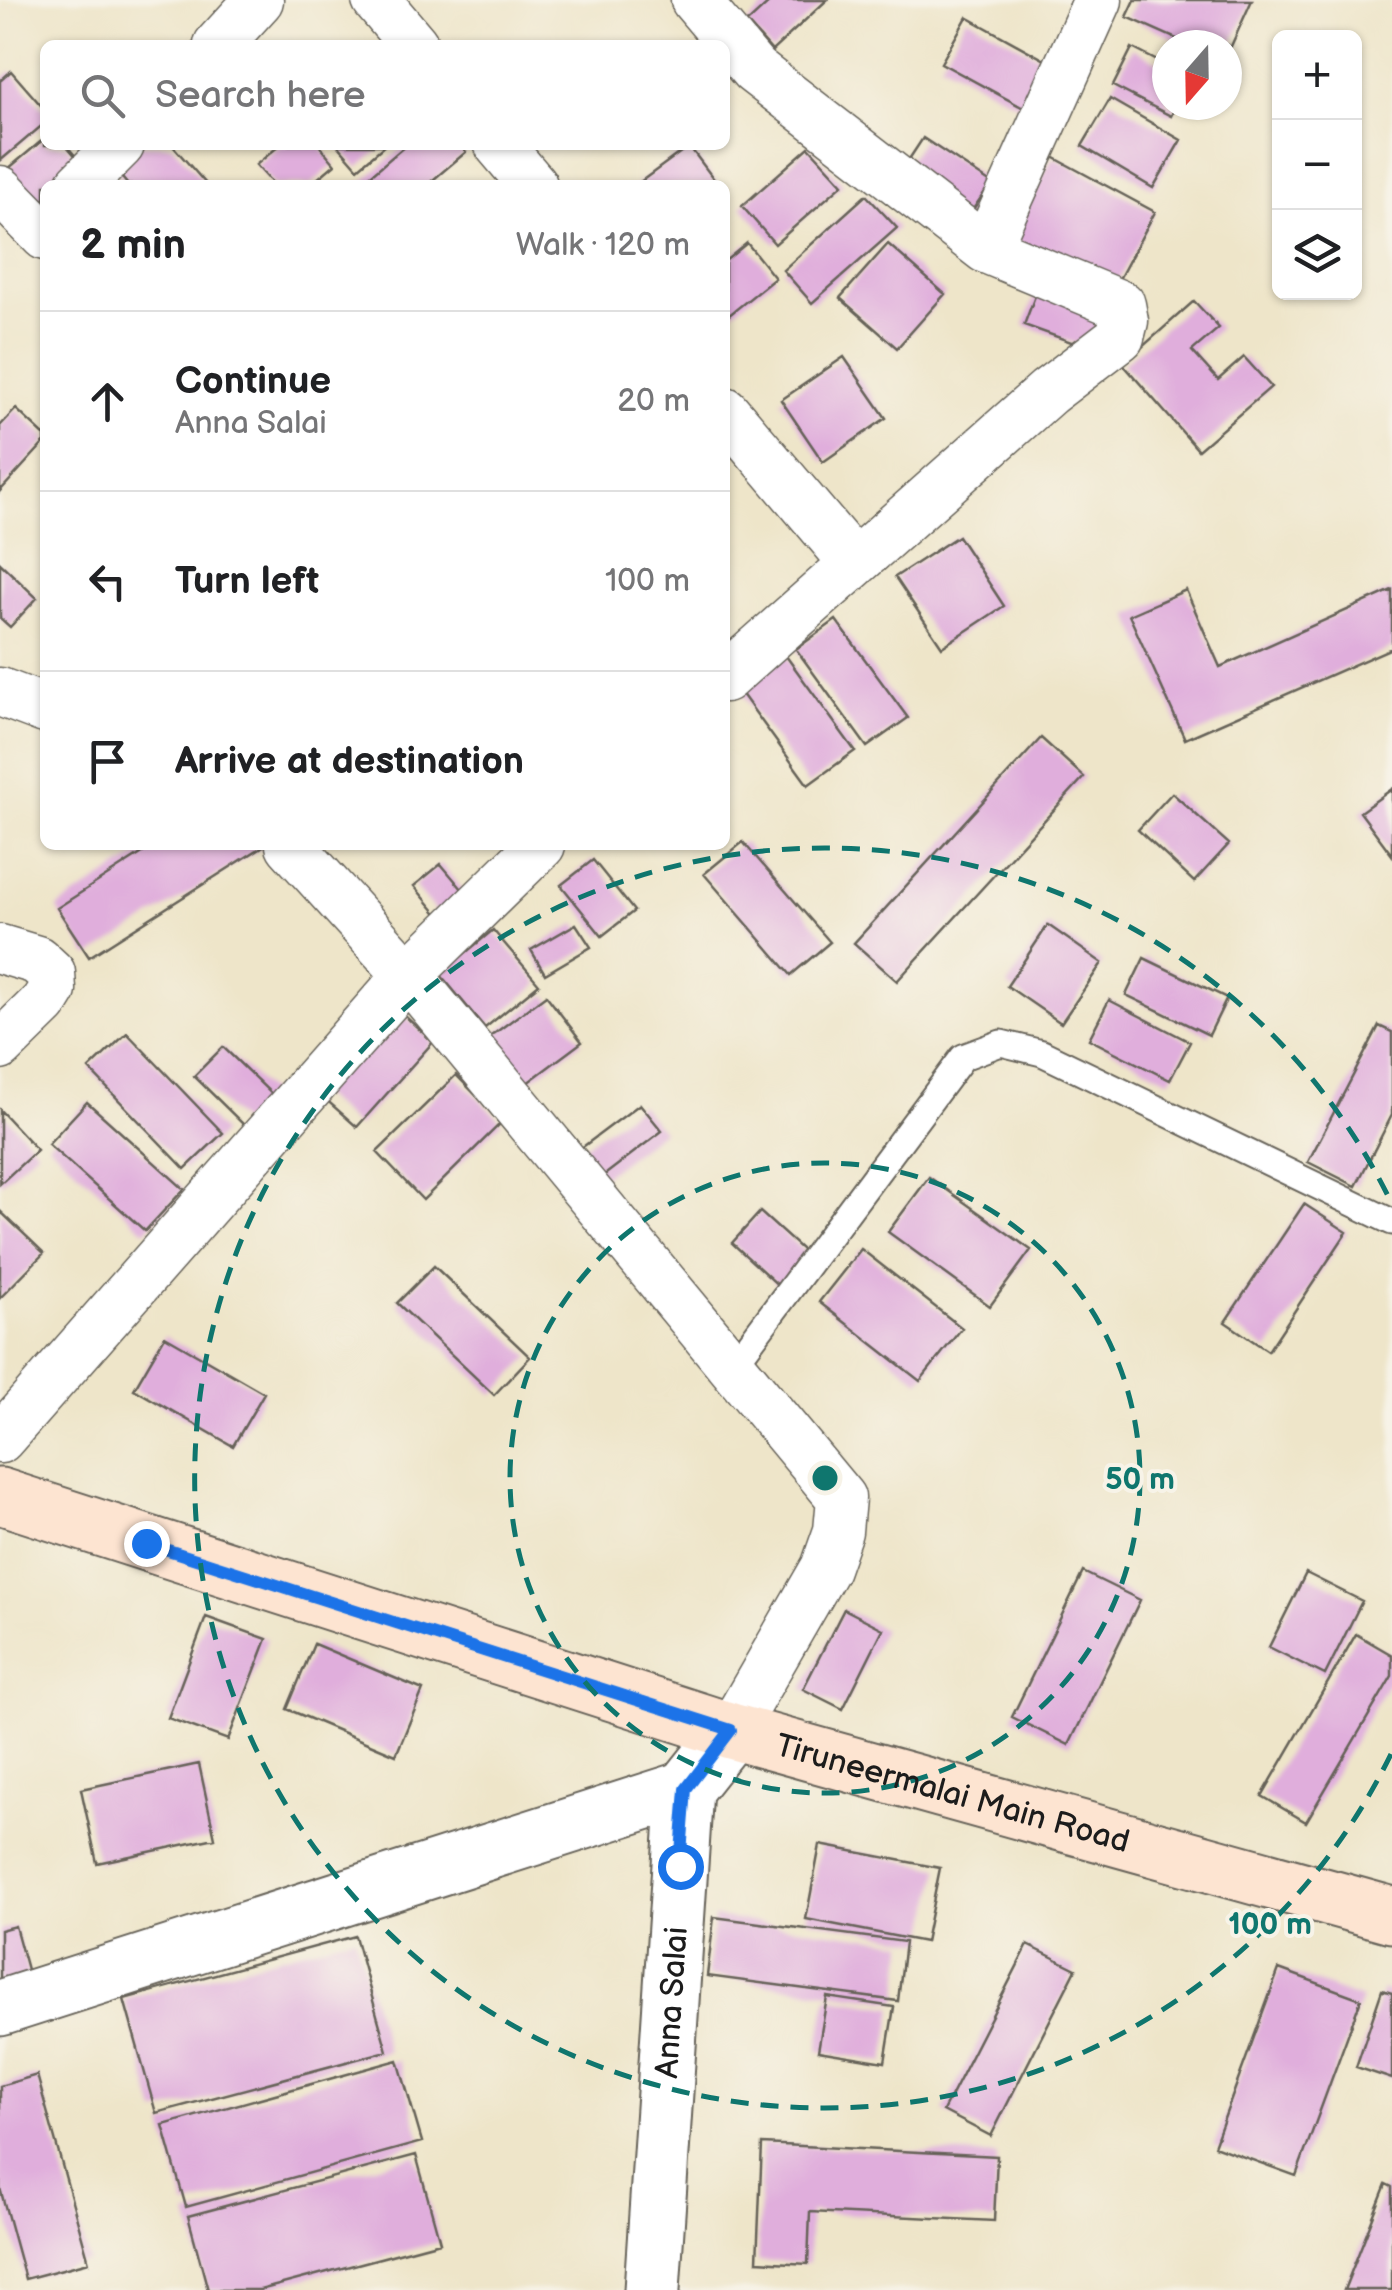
<!DOCTYPE html>
<html lang="en">
<head>
<meta charset="utf-8">
<style>
	body { margin:0; font-family:"Balsamiq Sans",sans-serif; background:#f2f2f2; color:#202124 }
	.controls { position:absolute; right:30px; top:30px; display:grid; overflow:hidden; border-radius:15px; box-shadow:0 2px 8px #0004 }
	.controls button { width:90px; height:90px; display:grid; place-items:center; padding:0; border:0; border-bottom:2px solid #e0e0e0; background:#fff; color:#202124; font:50px sans-serif }
	.compass { position:absolute; left:1152px; top:30px; width:90px; height:90px; border-radius:50%; background:#fff; box-shadow:0 2px 8px #0004; rotate:200deg }
	.stop { position:absolute; width:30px; height:30px; margin:-22px; border:8px solid #1a73e8; border-radius:50%; background:#fff }
	.stop.end { background:#1a73e8; border-color:#fff; box-shadow:0 2px 10px #0008 }
	.list { margin:0; padding:0; list-style:none }
	h2 { display:flex; justify-content:space-between; align-items:center; height:130px; margin:0; padding:0 40px; font-size:42px }
	h2 small { font-size:32px; font-weight:400; color:#757577 }
	.list li { display:grid; grid-template-columns:65px 1fr auto; gap:30px; align-items:center; box-sizing:border-box; height:180px; padding:0 40px; border-top:2px solid #e0e0e0 }
	.list b { display:block; font-size:38px; white-space:nowrap }
	.list p { margin:0; font-size:32px; white-space:nowrap; color:#757577 }
	.list em { font-size:32px; font-style:normal; color:#757577 }
	.icon { flex:none; width:55px; height:55px; fill:none; stroke:currentColor; stroke-width:2; stroke-linecap:round; stroke-linejoin:round }
	.map { position:relative; flex:none; width:1392px; height:2290px; overflow:hidden }
	.search { position:absolute; background:#fff; box-shadow:0 2px 8px #0004; left:40px; top:40px; width:690px; height:110px; display:flex; align-items:center; gap:25px; box-sizing:border-box; padding:0 35px; border-radius:15px; color:#757577; font-size:38px }
	.panel { position:absolute; background:#fff; box-shadow:0 2px 8px #0004; left:40px; top:180px; width:690px; height:670px; border-radius:15px }
	.map>svg:first-child { display:block }
</style>
</head>
<body>
<div class="map">
<svg width="1392" height="2290" viewBox="0 0 1392 2290">
	<rect width="100%" height="100%" fill="#f7f3e8"/>
	<filter id="ink" filterUnits="userSpaceOnUse"><feTurbulence type="fractalNoise" baseFrequency=".01" numOctaves="2"/><feDisplacementMap in="SourceGraphic" scale="20" xChannelSelector="R" yChannelSelector="G"/><feConvolveMatrix kernelMatrix="1 2 1 2 8 2 1 2 1" color-interpolation-filters="sRGB"/></filter>
	<filter id="wash" filterUnits="userSpaceOnUse"><feTurbulence type="fractalNoise" baseFrequency=".0048" numOctaves="4" result="noise"/><feDisplacementMap in="SourceGraphic" scale="40" xChannelSelector="R" yChannelSelector="G"/><feGaussianBlur stdDeviation="2.25" result="paint"/><feColorMatrix in="noise" values="0 0 0 0 0 0 0 0 0 0 0 0 0 0 0 0 0 1.4 0 .05"/><feComposite in="paint" operator="in"/></filter>
	<g filter="url(#wash)">
		<rect width="100%" height="100%" fill="#eee5c9"/>
		<g id="blocks">
			<path fill="#e0aedc" d="M772 0H827L772 51 747 23Z
				M1135 0H1252L1227 55V45H1190L1127 17Z
				M967 17 1054 65 1029 111 941 63Z
				M1132 48 1167 66V105H1176L1171 116 1113 86Z
				M11 71 45 110V123L0 161V81Z
				M1110 99 1181 140 1153 188 1082 146Z
				M45 138V145H66L84 166 61 185H45V199L38 205 8 169Z
				M923 138 991 183 965 221 898 176Z
				M139 145H172L207 185H128L113 167Z
				M280 145H319L335 164 310 185H274L256 165Z
				M338 145H385L358 168Z
				M406 145H461L466 152 427 185H359Z
				M689 146 716 182 712 185H636Z
				M809 147 843 184 775 244 742 206Z
				M1053 157 1155 212 1112 292 1010 237Z
				M866 195 897 228 812 303 783 270Z
				M747 243 775 278 728 316 725 312V261Z
				M888 244 945 294 897 348 840 298Z
				M1041 280 1115 307 1099 352 1024 325Z
				M1194 301 1219 328 1192 351 1218 380 1244 357 1271 387 1198 450 1123 364Z
				M844 357 886 418 823 462 781 400Z
				M16 409 45 436V442L0 491V426Z
				M958 536 1004 606 942 647 895 577Z
				M0 563 37 598 10 627 0 618Z
				M1186 590 1220 667 1392 590V648L1185 739 1129 615Z
				M836 620 908 718 867 747 796 649Z
				M786 656 855 751 808 785 739 690Z
				M1041 738 1084 777 897 981 854 943Z
				M1392 789V855L1360 812Z
				M1172 793 1229 844 1194 882 1138 830Z
				M743 842 830 942 791 975 704 874Z
				M155 845H265L89 957 57 908Z
				M593 860 634 911 602 936 561 885Z
				M441 864 473 902 446 924 414 886Z
				M576 924 591 947 545 974 531 950Z
				M1048 925 1102 963 1061 1023 1007 986Z
				M493 930 539 984 485 1028 440 974Z
				M1144 958 1227 998 1209 1035 1126 995Z
				M546 995 582 1042 519 1089 483 1042Z
				M1109 1000 1190 1042 1170 1080 1089 1039Z
				M392 1004 433 1042 357 1127 315 1090Z
				M1379 1026 1392 1032V1115L1356 1186 1308 1162Z
				M127 1033 223 1133 185 1169 89 1069Z
				M223 1047 280 1102 250 1131 194 1076Z
				M456 1075 502 1122 423 1200 377 1152Z
				M87 1102 184 1189 145 1231 48 1144Z
				M640 1104 662 1131 598 1180 576 1152Z
				M0 1110 37 1150 0 1184Z
				M929 1177 1031 1250 990 1306 888 1232Z
				M1304 1204 1347 1232 1268 1351 1225 1322Z
				M0 1211 44 1253 0 1298Z
				M760 1212 811 1258 782 1289 732 1243Z
				M861 1249 962 1328 920 1381 819 1302Z
				M434 1266 530 1357 494 1395 397 1303Z
				M165 1336 264 1393 233 1446 134 1389Z
				M1083 1572 1140 1600 1069 1745 1012 1717Z
				M1306 1573 1362 1601 1325 1675 1269 1647Z
				M844 1609 883 1629 843 1709 803 1689Z
				M206 1617 267 1639 228 1740 168 1718Z
				M1356 1634 1392 1655V1676L1306 1822 1262 1796Z
				M314 1644 423 1690 396 1755 287 1709Z
				M199 1764 215 1838 97 1863 81 1789Z
				M820 1845 940 1868 925 1942 806 1919Z
				M714 1917 905 1942 898 2001 707 1976Z
				M15 1926 29 1977 0 1986V1930Z
				M355 1936 387 2051 156 2113 124 1999Z
				M1028 1945 1076 1969 991 2136 943 2111Z
				M1279 1969 1361 1999 1296 2176 1214 2146Z
				M1382 1990 1392 1993V2079L1356 2067Z
				M827 1997 894 2007 885 2062 818 2051Z
				M398 2060 422 2142 186 2207 163 2125Z
				M37 2075 89 2262 25 2279 0 2188V2086Z
				M762 2144 997 2156 994 2221 810 2212 808 2264 757 2261Z
				M416 2155 440 2242 260 2290H208L188 2216Z
				M1386 2184 1392 2187V2290H1344Z"/>
		</g>
	</g>
	<g filter="url(#ink)">
		<use href="#blocks" fill-opacity="0" stroke="#666259" stroke-width="2.5"/>
		<g fill="none" stroke-linecap="round" stroke-linejoin="round">
			<defs>
				<path id="service" d="M732 1367 963 1057 1001 1043 1042 1053 1392 1222"/>
				<path id="minor" d="M376 0 414 45
					M695 0 754 70 986 249 1098 0
					M218 45 259 0
					M499 145 533 185
					M80 185 120 145
					M0 190 45 236
					M725 411 854 563
					M725 678 1048 392 1120 337 1124 321 1121 305 986 249
					M0 692 45 709
					M290 845 408 975 841 1498 838 1531 825 1568 731 1731
					M0 949 37 960 51 973 52 990 44 1003 0 1046
					M0 1439 408 975 541 845"/>
				<g id="tertiary">
					<path d="M0 2008 685 1789"/>
					<path id="s1" d="M652 2290 685 1789 731 1731"/>
				</g>
				<g id="secondary">
					<path id="s2" d="M0 1496 731 1731 1392 1915"/>
				</g>
			</defs>
			<use href="#service" stroke="#666259" stroke-width="29"/>
			<use href="#minor" stroke="#666259" stroke-width="51"/>
			<use href="#tertiary" stroke="#666259" stroke-width="59"/>
			<use href="#secondary" stroke="#666259" stroke-width="59"/>
			<use href="#service" stroke="#fff" stroke-width="25"/>
			<use href="#minor" stroke="#fff" stroke-width="48"/>
			<use href="#tertiary" stroke="#fff" stroke-width="55"/>
			<use href="#secondary" stroke="#fde4d1" stroke-width="55"/>
		</g>
	</g>
	<g fill="none" stroke-linecap="round" stroke-linejoin="round" filter="url(#ink)">
		<path stroke="#1a73e8" stroke-width="12" d="M146 1543 731 1730 686 1789 680 1866"/>
	</g>
	<g fill="none" stroke="#0f766e" stroke-width="5" stroke-dasharray="18 12">
		<circle cx="825" cy="1478" r="315"/>
		<path d="M1391 1754A630 630 0 1 1 1391 1202"/>
	</g>
	<g text-anchor="middle" stroke-width="8" stroke-linejoin="round" paint-order="stroke">
		<g font-size="32" fill="#1c1c1c" stroke="#f7f3e8">
			<text dy="11" stroke="none"><textPath href="#s2" startOffset="998">Tiruneermalai Main Road</textPath></text>
			<text dy="11" stroke="none"><textPath href="#s1" startOffset="288">Anna Salai</textPath></text>
		</g>
	</g>
	<circle cx="825" cy="1478" r="15" fill="#0f766e" stroke="#f7f3e8" stroke-width="5"/>
	<g font-size="30" text-anchor="middle" font-weight="bold" fill="#0f766e" stroke="#f7f3e8" stroke-width="8" stroke-linejoin="round" paint-order="stroke">
		<text x="1140" y="1489">50 m</text>
		<text x="1270" y="1934">100 m</text>
	</g>
</svg>
<div class="controls">
<button>+</button>
<button>−</button>
<button><svg class="icon" aria-label="layers" viewBox="0 0 24 24"><path d="M12 4l9 5-9 5-9-5zM3 14l9 5 9-5"/></svg></button>
</div>
<svg class="compass" viewBox="-18 -18 36 36"><path d="M0-13l5 13h-10z" fill="#e53935"/><path d="M0 13l5-13h-10z" fill="#757577"/></svg>
<div class="stop" style="left:680px;top:1866px"></div>
<div class="stop end" style="left:146px;top:1543px"></div>
<div class="search"><svg class="icon" aria-label="search" viewBox="0 0 24 24"><circle cx="10" cy="10" r="6"/><path d="M15 15l6 6"/></svg>Search here</div>
<section class="panel">
<h2>2 min<small>Walk · 120 m</small></h2>
<ul class="list">
<li><svg class="icon" aria-label="ahead" viewBox="0 0 24 24"><path d="M12 20V5M6 11l6-6 6 6"/></svg><div><b>Continue</b><p>Anna Salai</p></div><em>20 m</em></li>
<li><svg class="icon" aria-label="left" viewBox="0 0 24 24"><path d="M17 20v-9H6M10 6l-5 5 5 5"/></svg><div><b>Turn left</b></div><em>100 m</em></li>
<li><svg class="icon" aria-label="arrive" viewBox="0 0 24 24"><path d="M6 21V4h12l-3 4 3 4H6"/></svg><div><b>Arrive at destination</b></div></li>
</ul>
</section>
</div>
</body>
</html>
